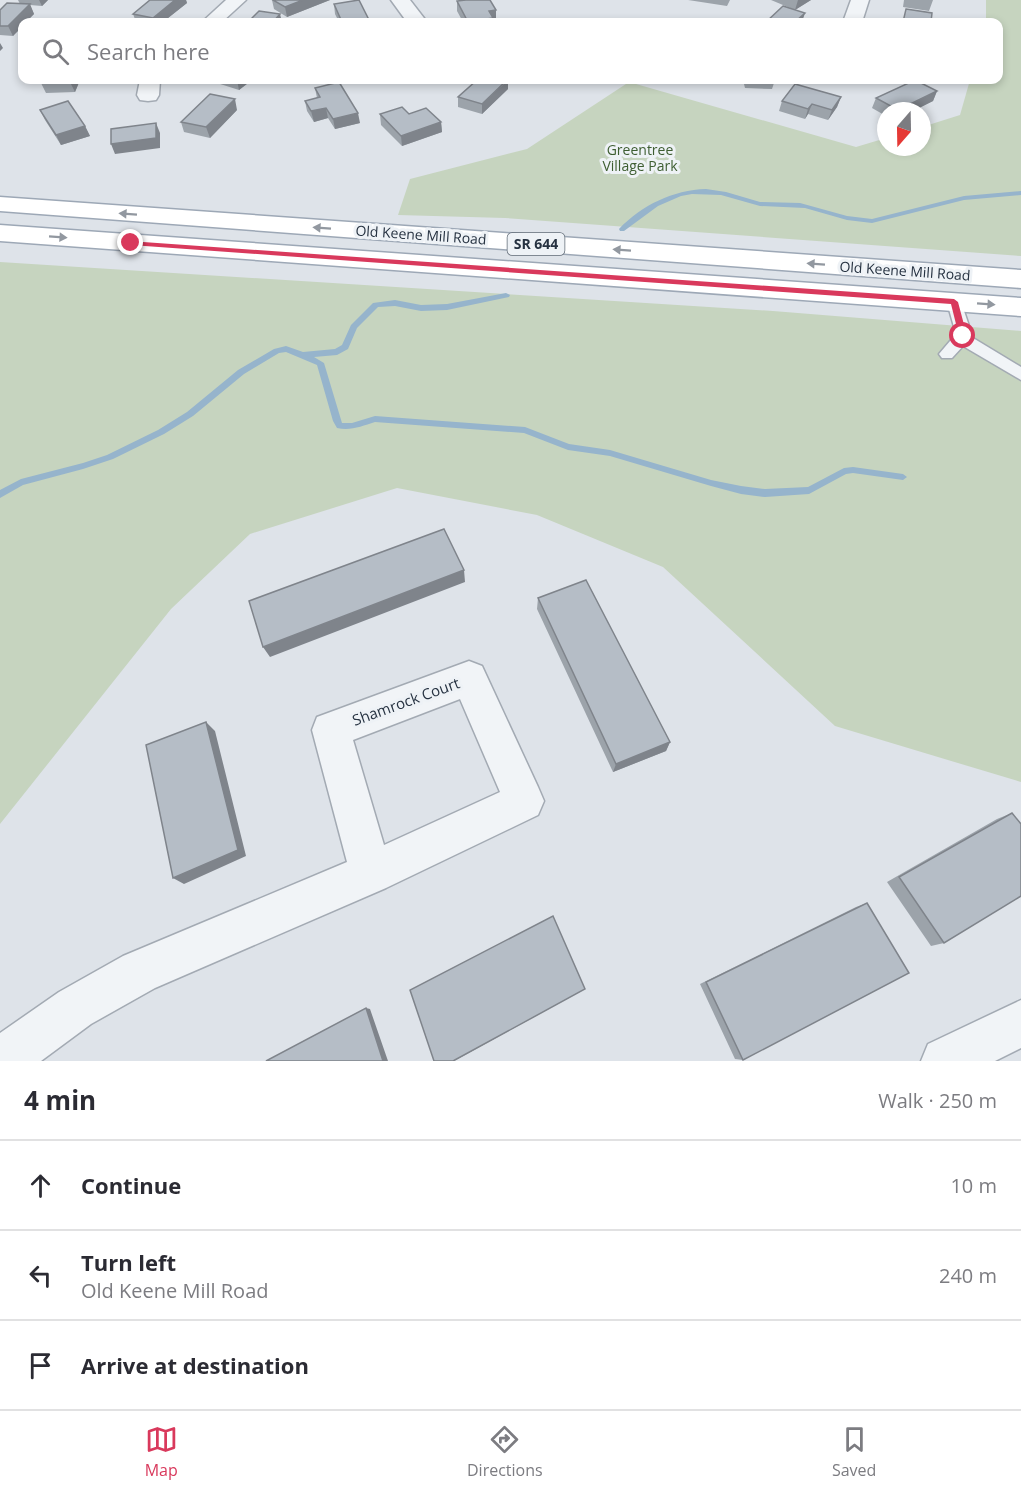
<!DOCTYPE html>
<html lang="en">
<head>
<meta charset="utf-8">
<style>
	body { margin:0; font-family:"Open Sans",sans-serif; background:#f2f2f3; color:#2b2b33 }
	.compass { position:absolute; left:877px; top:102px; width:54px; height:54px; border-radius:50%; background:#fff; box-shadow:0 3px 9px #0003; rotate:200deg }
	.stop { position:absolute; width:18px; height:18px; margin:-14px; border:4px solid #d9395c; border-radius:50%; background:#fff }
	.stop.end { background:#d9395c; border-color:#fff; box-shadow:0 2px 6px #0008 }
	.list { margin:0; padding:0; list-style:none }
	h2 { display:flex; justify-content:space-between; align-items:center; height:78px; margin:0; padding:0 24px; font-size:26px }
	h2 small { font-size:20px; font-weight:400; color:#7c7c81 }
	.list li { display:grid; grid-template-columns:39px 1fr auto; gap:18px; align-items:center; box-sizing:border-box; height:90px; padding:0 24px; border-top:2px solid #e1e1e2 }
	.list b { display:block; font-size:22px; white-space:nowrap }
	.list p { margin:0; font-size:20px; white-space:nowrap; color:#7c7c81 }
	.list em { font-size:20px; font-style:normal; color:#7c7c81 }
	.icon { flex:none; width:33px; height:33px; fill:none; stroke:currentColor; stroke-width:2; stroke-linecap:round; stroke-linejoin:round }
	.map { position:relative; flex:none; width:1021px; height:1061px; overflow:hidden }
	.search { position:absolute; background:#fff; box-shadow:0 3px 9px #0003; left:18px; right:18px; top:18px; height:66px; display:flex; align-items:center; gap:15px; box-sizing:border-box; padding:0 21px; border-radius:12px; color:#7c7c81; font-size:22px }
	.sheet { height:348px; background:#fff }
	nav { display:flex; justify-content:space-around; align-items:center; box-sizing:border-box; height:84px; border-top:2px solid #e1e1e2; background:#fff; font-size:16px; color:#7c7c81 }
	nav a { display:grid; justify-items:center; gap:3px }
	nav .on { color:#d9395c }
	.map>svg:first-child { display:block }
</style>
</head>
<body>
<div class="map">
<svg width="1021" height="1061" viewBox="0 0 1021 1061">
	<rect width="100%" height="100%" fill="#dee3e9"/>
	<path fill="#c6d4bf" d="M986 0H1021V256L505 218 398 215 410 179 527 149 629 82 856 147 886 138V147H922V127L960 115 970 80H998V22H986Z
		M0 262 773 311 1021 331V782L835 726 663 567 537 515 397 488 250 534 171 609 0 824Z"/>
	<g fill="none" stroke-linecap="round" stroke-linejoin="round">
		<path fill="#96b4cc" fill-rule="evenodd" d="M706 189 726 192 760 202 800 203 847 216 872 219 964 196 1021 191V195L964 200 872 223 847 220 805 208 760 206 721 195 692 194 681 196 658 206 624 231H620L619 229C642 205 673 190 706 189Z
			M506 293 510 295 509 297 447 310 421 311 395 306 378 307 357 328 348 349 337 355 314 357 324 363 342 423H352L375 416 525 427 569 444 610 450 711 480 741 486 765 489 808 487 844 468 853 467 903 474 907 477 903 480 853 473 846 474 809 494 765 497 741 494 711 486 610 456 568 450 524 433 375 422C362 426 351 431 337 428L333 421 317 365 286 352 279 353 244 374 193 416 164 434 113 459 83 469 23 485 0 498V490L21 479 83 463 107 455 158 430 187 412 238 370 274 349 286 346 303 352 335 349 342 345 351 325 373 303 395 300 421 305 447 304Z"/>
		<defs>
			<path id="service" d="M954 297 961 302 973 338 1021 367V380L963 346 952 358H942L939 354 956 334 947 302Z"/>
			<path id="minor" d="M226 0H246L222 22H202Z
				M391 0H410L427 22H407Z
				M851 0H869L862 22H843Z
				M140 80H160L159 95 156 100 148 101 140 100 137 95Z
				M469 661 482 666 538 787 544 801 538 815 386 888 155 988 91 1024 41 1061H0V1033L59 992 123 956 347 862 312 730 317 717ZM460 699 500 792 384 845 353 740Z
				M1021 1000V1048L995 1061H921L928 1044Z"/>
			<path id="primary" d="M0 197 1021 270V288L0 211Z
				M0 225 1021 298V316L0 241Z"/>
		</defs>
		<use href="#service" stroke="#a3aab3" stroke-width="3"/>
		<use href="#minor" stroke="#a3aab3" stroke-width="3"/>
		<use href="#primary" stroke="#9da8b6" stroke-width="3"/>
		<use href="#service" fill="#f1f4f7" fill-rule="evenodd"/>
		<use href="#minor" fill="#f1f4f7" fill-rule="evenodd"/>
		<use href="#primary" fill="#fff" fill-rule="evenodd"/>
	</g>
	<path fill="#9ca3aa" d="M18 0H48L42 6 30 5 34 14 26 22H22L13 36 0 35V10L20 4Z
		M150 0H186L187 3 163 22H136L133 14Z
		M272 0H330L287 17 274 9Z
		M688 0H730L727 6Z
		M771 0H811L795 10Z
		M904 0H933L929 11 903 7Z
		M457 1 496 10V20H494V22H463L457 11Z
		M334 4 369 22H339L335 14Z
		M42 80H92H80L75 92 46 93 41 83Z
		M215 80H252L239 90 217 83Z
		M743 80H775L772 89 745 88Z
		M315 88 360 123 335 129 328 118 314 122 307 111 305 101 317 98Z
		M508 89 482 114 458 107V97Z
		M937 91 933 101 913 111H886V116L872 108 876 98Z
		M841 97 837 107 828 120 808 114 805 119 779 111 782 101Z
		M40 110 85 126 90 136 61 145 45 120Z
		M237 110 210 138 184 132 181 122Z
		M380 114H409L441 122 442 132 402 146 381 125Z
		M538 598 670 742 666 751 613 772 537 609Z
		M1012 813 944 943 931 946 887 882 997 819Z
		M867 903 743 1060 735 1059 700 984 856 907Z"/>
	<path fill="#7f848b" d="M39 0H48L42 6Z
		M175 0H186L187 3 163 22H155L153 18Z
		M303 0H330L287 17 285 7Z
		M798 0H811L795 10Z
		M30 4 34 14 26 22H22V27L13 36 8 26Z
		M496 10V20H494V22H468L489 11Z
		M805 13 802 22H795Z
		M280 14 282 22H273Z
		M369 20V22H352Z
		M0 43 3 48 0 51Z
		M71 80H80L75 92 70 82Z
		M237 80H252L239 90Z
		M508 80V89L482 114V104Z
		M937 91 933 101 913 111H897Z
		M841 97 837 107 828 120 832 110Z
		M235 99 237 110 210 138 206 127Z
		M812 104 808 114 805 119 808 109Z
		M326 108 328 118 314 122 311 111Z
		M358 113 360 123 335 129 333 119Z
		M441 122 442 132 402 146 401 136Z
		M156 123 160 133V148L115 154 111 144Z
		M85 126 90 136 61 145 56 135Z
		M464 570 465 582 270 657 263 647Z
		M206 722 215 731 246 856 184 884 173 878Z
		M670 742 666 751 613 772 616 764Z
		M585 989 454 1061H453Z
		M366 1008 370 1009 388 1061H383Z"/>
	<path fill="#b5bdc6" stroke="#7f848b" stroke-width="1.5" d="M150 0H175L153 18 133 14Z
		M273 0H303L285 7Z
		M359 0 369 20 352 22H342L334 4Z
		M466 0H490L496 10 489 11 493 18 468 22 457 1Z
		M7 3 30 4 8 26H0V10Z
		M783 6 805 13 795 22H766Z
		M906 9 932 13 931 22H903Z
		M259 11 280 14 273 22H248Z
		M42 80H71L70 82 41 83Z
		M477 80H507L482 104 458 97Z
		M915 80 937 91 898 110 876 98Z
		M339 82 358 113 333 119 326 108 311 111 305 101 320 97 315 88Z
		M795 84 841 97 832 110 812 104 808 109 782 101Z
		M210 94 235 99 206 127 181 122Z
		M68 101 85 126 56 135 40 110Z
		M402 107 409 114 426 108 441 122 401 136 380 114Z
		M156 123V138L111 144V129Z
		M444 529 464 570 263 647 249 601Z
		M586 580 670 742 616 764 538 598Z
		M206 722 238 850 173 878 146 745Z
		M1012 813 1021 824V896L944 943 899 877Z
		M867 903 909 973 743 1060 706 982Z
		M553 916 585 989 453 1061H434L410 990Z
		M366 1008 383 1061H266Z"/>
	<defs><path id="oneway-solid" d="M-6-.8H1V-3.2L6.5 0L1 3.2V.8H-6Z" transform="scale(1.5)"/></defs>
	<g fill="#9298a0">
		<use href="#oneway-solid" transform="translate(128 214) rotate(-176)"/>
		<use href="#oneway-solid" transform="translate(322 228) rotate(-176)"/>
		<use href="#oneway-solid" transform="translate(58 237) rotate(4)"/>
		<use href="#oneway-solid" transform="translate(622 250) rotate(-176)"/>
		<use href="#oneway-solid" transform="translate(816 264) rotate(-176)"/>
		<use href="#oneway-solid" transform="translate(986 304) rotate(4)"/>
	</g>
	<path fill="#d9395c" d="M129 241 954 299 958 302 967 336 963 338 959 336 951 304 131 245H129Z"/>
	<g text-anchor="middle" stroke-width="6" stroke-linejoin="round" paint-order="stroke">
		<g font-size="14" fill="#3e5e32" stroke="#eef2f6">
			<text x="640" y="155">Greentree<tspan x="640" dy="16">Village Park</tspan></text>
		</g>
		<g font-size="14" fill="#263241" stroke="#eef2f6">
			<text transform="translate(421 235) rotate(4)" y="5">Old Keene Mill Road</text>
			<text transform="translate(905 271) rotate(4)" y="5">Old Keene Mill Road</text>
		</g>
		<rect fill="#eef2f6" stroke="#626c77" stroke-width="1.5" x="507.5" y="233" width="57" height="22" rx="4.5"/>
		<g font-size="14" font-weight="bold" fill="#263241">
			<text x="536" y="249">SR 644</text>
		</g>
		<g font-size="15" fill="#263241" stroke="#eef2f6">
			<text transform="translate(406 702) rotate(-20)" y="5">Shamrock Court</text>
		</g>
	</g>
</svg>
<svg class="compass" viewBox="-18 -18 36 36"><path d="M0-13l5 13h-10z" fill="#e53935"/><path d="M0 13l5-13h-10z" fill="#7c7c81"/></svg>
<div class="stop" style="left:963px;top:336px"></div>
<div class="stop end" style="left:131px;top:243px"></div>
<div class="search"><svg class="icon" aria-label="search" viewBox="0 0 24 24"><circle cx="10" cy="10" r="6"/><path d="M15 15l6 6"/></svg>Search here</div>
</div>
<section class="sheet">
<h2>4 min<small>Walk · 250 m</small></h2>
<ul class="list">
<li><svg class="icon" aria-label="ahead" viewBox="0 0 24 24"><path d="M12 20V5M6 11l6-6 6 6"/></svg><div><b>Continue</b></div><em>10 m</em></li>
<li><svg class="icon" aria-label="left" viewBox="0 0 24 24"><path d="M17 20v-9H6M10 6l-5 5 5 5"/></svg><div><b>Turn left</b><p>Old Keene Mill Road</p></div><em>240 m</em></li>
<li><svg class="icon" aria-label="arrive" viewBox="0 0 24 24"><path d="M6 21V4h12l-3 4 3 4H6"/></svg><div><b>Arrive at destination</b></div></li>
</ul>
</section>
<nav>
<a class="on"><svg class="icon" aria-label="map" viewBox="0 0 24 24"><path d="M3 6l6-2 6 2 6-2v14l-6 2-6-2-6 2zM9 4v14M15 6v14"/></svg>Map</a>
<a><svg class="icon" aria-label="directions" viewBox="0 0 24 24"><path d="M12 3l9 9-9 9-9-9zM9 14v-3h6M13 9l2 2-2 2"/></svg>Directions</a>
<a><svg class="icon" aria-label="saved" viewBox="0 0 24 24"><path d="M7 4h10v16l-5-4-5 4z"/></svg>Saved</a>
</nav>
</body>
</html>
